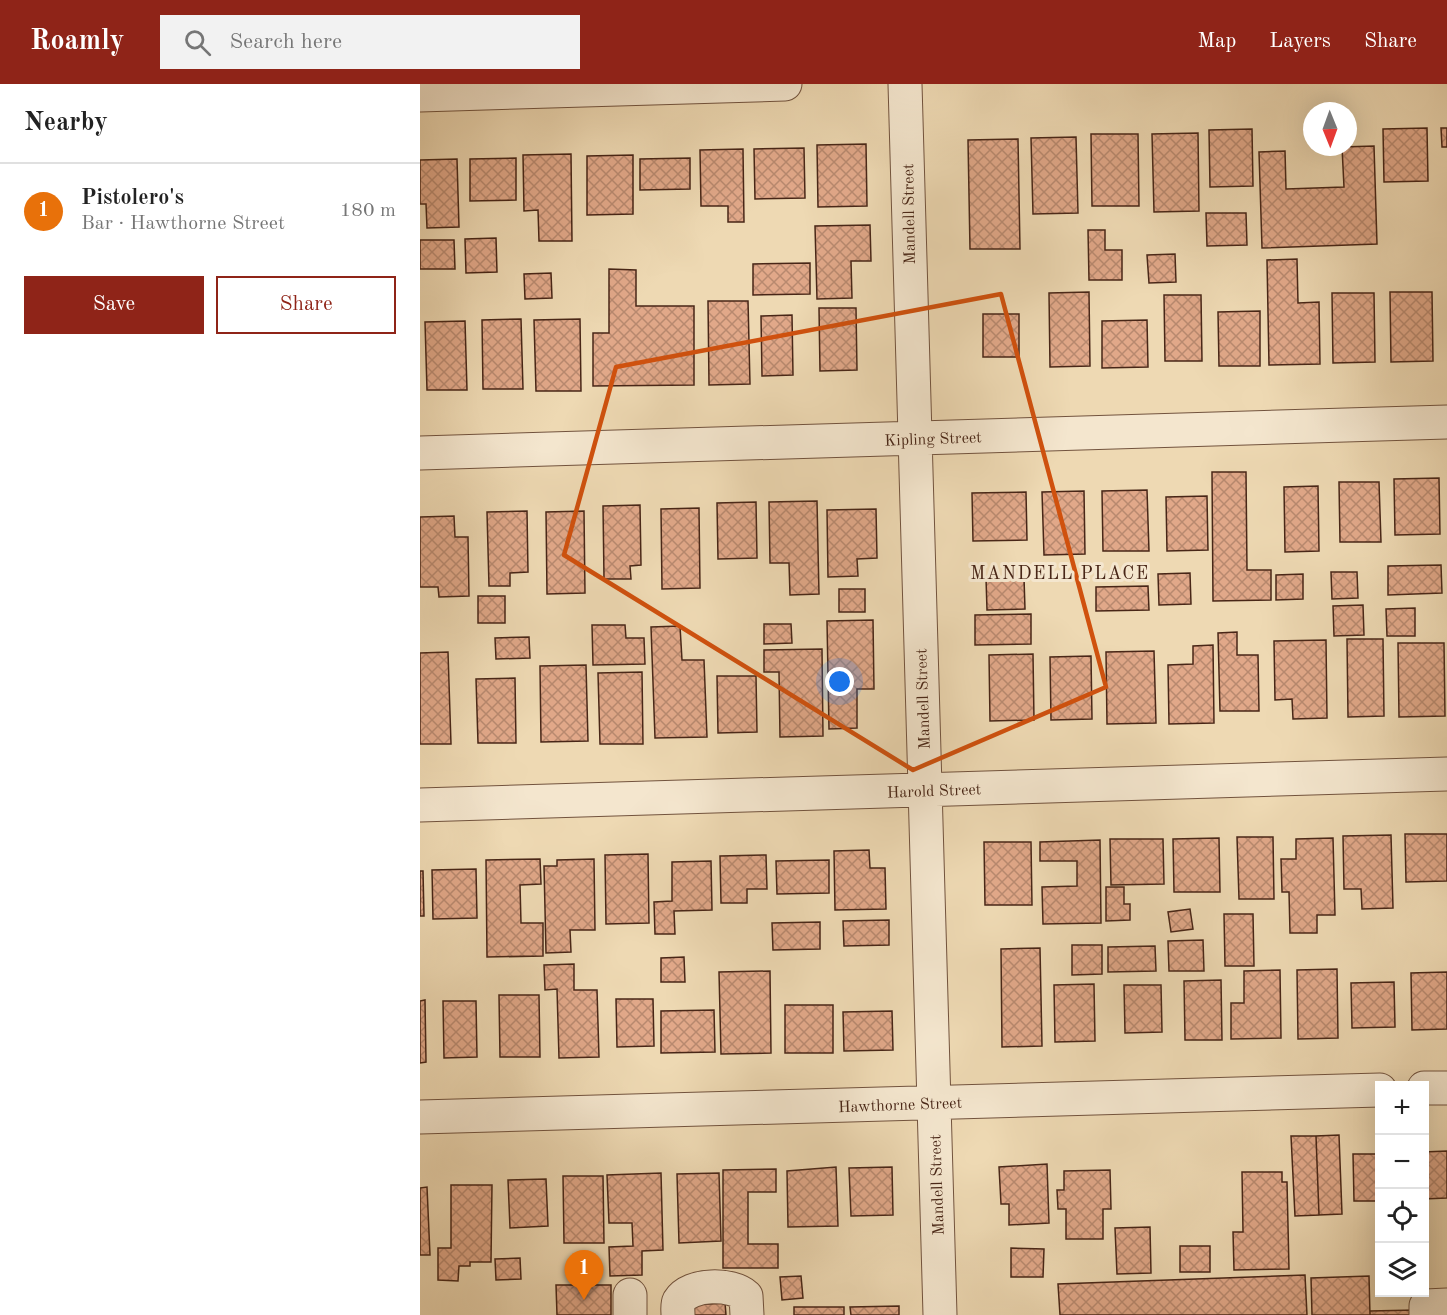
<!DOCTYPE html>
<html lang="en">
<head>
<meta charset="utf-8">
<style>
	body { margin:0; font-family:"Old Standard TT",serif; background:#f2f2f2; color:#222 }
	.controls { position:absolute; right:18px; bottom:18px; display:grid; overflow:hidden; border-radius:0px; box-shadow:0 6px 24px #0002 }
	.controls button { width:54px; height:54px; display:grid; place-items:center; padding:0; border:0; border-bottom:2px solid #e0e0e0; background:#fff; color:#222; font:30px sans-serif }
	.compass { position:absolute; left:883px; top:18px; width:54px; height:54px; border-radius:50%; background:#fff; box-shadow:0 6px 24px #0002; rotate:179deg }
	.you { position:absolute; left:420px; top:598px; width:21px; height:21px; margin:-15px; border:4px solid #fff; border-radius:50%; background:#1a73e8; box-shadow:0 0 0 9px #1a73e833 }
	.badge { display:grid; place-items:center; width:39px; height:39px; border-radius:50%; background:#8f2418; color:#fff; font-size:20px; font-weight:700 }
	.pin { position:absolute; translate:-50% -50px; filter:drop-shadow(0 2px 3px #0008) }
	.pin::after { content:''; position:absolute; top:32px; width:21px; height:18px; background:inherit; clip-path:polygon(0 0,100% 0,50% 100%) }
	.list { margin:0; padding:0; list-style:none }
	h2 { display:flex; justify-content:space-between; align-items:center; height:78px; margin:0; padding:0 24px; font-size:26px }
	h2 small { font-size:20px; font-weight:400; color:#767676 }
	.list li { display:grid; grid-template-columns:39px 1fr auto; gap:18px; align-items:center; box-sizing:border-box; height:96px; padding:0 24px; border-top:2px solid #e0e0e0 }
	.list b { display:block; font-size:22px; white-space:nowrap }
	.list p { margin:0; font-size:20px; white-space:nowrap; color:#767676 }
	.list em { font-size:20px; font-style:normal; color:#767676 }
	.actions { display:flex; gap:12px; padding:18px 24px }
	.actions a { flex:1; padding:14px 0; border:2px solid #8f2418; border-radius:0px; text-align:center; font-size:21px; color:#8f2418 }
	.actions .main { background:#8f2418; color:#fff }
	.icon { flex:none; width:33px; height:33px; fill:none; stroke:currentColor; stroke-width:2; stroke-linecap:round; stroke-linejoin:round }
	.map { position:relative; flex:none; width:1027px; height:1231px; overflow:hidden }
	header { display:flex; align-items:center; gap:36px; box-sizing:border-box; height:84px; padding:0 30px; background:#8f2418; color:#fff }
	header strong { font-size:28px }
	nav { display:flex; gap:33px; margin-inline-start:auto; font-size:21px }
	.search { width:420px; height:54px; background:#f2f2f2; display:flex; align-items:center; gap:15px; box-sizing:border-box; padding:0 21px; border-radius:0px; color:#767676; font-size:22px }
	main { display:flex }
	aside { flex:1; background:#fff }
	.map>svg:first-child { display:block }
</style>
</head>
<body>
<header>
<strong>Roamly</strong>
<div class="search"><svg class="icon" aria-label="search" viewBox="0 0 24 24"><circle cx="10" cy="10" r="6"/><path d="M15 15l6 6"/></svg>Search here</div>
<nav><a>Map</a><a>Layers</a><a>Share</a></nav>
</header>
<main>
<aside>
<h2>Nearby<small></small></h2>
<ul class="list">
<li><span class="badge" style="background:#e8710a">1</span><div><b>Pistolero's</b><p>Bar · Hawthorne Street</p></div><em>180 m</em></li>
</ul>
<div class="actions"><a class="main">Save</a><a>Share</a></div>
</aside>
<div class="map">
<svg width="1027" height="1231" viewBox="0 0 1027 1231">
	<defs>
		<pattern id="building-cross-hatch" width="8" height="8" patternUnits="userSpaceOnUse" patternTransform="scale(1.5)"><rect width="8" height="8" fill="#e1a889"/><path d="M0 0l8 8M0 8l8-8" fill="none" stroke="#b8896f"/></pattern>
	</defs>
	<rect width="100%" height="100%" fill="#eed9b3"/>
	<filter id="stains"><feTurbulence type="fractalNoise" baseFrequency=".00333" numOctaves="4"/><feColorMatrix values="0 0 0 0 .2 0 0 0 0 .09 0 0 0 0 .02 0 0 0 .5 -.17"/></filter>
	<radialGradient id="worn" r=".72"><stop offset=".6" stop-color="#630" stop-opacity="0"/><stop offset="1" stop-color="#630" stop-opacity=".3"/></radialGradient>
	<path fill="url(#building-cross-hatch)" stroke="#482617" stroke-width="1.5" d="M1007 44 1008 97 964 98 963 45Z
		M1021 44H1027V63H1022Z
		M832 45 833 102 790 103 789 46Z
		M778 49 779 127 734 128 732 50Z
		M671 50H718L719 122H672Z
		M656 53 658 129 613 130 611 54Z
		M598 55 600 165H550L548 56Z
		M446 60 447 122 398 123 397 61Z
		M954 62 957 160 842 164 839 68 865 67 866 105 924 103 922 63Z
		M384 64 385 114 335 115 334 65Z
		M323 65 324 138H308V122H281L280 66Z
		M151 70 152 157H119L118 126 104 127 103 71Z
		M213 71V130L167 131V72Z
		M96 74V116L50 117V75Z
		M270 74V105L220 106V75Z
		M37 75 39 143 7 144 6 120H0V76Z
		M786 129H826L827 161 787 162Z
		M450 141 451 177H431L432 214 397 215 395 142Z
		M668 146H685V166H702V196H669Z
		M76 154 77 188 46 189 45 155Z
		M0 156H34L35 185H0Z
		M755 170 756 198 729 199 727 171Z
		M877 175 878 219 899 218 900 280 849 281 847 176Z
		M390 179V210L333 211V180Z
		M189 185 216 186V222H274V301L173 302V249H189Z
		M131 189 132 214 105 215 104 190Z
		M669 208 670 282 630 283 629 209Z
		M970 208H1012L1013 277 971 278Z
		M912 209H954L955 278 913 279Z
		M744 211H781L782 277H745Z
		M288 217H328L330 300 289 301Z
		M399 224H436L437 286 400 287Z
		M840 227V282H799L798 228Z
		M563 230H599V273H563Z
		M372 231 373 291 342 292 341 232Z
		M101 235 103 305H63L62 236Z
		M160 235 161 307H116L114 236Z
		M727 236 728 283 682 284V237Z
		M45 237 47 306H7L5 238Z
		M792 388H826L827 486H851V516L793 517Z
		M1019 394 1020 450 975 451 974 395Z
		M919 398H959L961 458H920Z
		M898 402 899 467 865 468 864 403Z
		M727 406 729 467H683L682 407Z
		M664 407 665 470 624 471 622 408Z
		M606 408 607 456 553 457 552 409Z
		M787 412 788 466 747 467 746 413Z
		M397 417 399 510 370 511 369 479H350L349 418Z
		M336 418 337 474 298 475 297 419Z
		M220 421 221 481 210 482 211 495H184L183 422Z
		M279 424 280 504 242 505 241 425Z
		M456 425 457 474 437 475 438 492 408 493 407 426Z
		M107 427 108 488 90 489V502H69L67 428Z
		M164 427 165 509 127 510 126 428Z
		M34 432 35 453H48L49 512 19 513 18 503H0V433Z
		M1021 481 1022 509 968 511V482Z
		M911 488H937L938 514 912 515Z
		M770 489 771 520 739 521 738 490Z
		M883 490V515L856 516V491Z
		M566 494H604L605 525 567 526Z
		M728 502 729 526 676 527V503Z
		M419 505H445V528H419Z
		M58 512H85V539H58Z
		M943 521 944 551 914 552 913 522Z
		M995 524V552H967L966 525Z
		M611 530V560L555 561V531Z
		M453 536 454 605H437V644L409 645 407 537Z
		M344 540H371L372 559 344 560Z
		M172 541H205L206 554H224L225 580 173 581Z
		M260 542 262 576H284L287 653 235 654 231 543Z
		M817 548V571H838L839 627H800L798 549Z
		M109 553 110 574 76 575 75 554Z
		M927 555H963L964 632 928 633Z
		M906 556 907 634 873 635 872 615 855 616 854 557Z
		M978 559H1024L1025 632 979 633Z
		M793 561 794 639 749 640 748 581 773 580V562Z
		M402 565 403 652 360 653 359 588H344V566Z
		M734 567 736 639 687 640 686 568Z
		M28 568 31 660H0V569Z
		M613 570 614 636 570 637 569 571Z
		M671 572 672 635 631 636 630 573Z
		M166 581 168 657 121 658 120 582Z
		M222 588 223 660H180L178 589Z
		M297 592H336L337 648 298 649Z
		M95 594 96 659H58L56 595Z
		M985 750H1027V797L986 798Z
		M971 751 973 824 942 825 941 805H924L923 752Z
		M817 753H853L854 815H819Z
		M799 754 800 808H754L753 755Z
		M913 754 915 831H897V849H870L869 808H862L861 775H876V755Z
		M690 755H743L744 800 691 801Z
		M680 756 681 839 623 840 622 803 657 802V777H620V758Z
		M564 758H611L612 821H565Z
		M449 766 450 784H465L466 825 415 826 414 767Z
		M228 770 229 839 186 840 185 771Z
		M346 771 347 805H327V819H301L300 772Z
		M120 775 121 800 100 801 101 839H123V872L67 873 66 776Z
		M174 775 175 846H150L151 868 126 869 124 782H137V776Z
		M409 776V809L357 810 356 777Z
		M291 777 292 826 254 827 255 850H235L234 818 252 817V778Z
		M56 785 57 834 13 835 12 786Z
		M0 787H3L4 832H0Z
		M686 803H704V820H710V836L686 837Z
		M770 825 773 845 751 848 748 828Z
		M804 830H833L834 882H805Z
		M469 836V861L424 862 423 837Z
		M400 838V865L353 866 352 839Z
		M783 856 784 887H749L748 857Z
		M652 861H682V890L652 891Z
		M735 862 736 887 688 888V863Z
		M620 864 622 962 582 963 581 865Z
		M264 873 265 898H241V874Z
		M154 880V906H177L179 973 139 974 137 905 125 906 124 881Z
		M917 885 918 954 878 955 877 886Z
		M860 886 861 954 811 955V919H824V887Z
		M350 887 351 969 301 970 299 888Z
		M1027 888V945L992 946 991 889Z
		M801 896 802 956H765L764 897Z
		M974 898 975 943 932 944 931 899Z
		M674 900 675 957 635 958 634 901Z
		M704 901H741L742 948 705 949Z
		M79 911H119L120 973H80Z
		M196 915H233L234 962 197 963Z
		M5 916 6 978 0 979V917Z
		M23 917H56L57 973 24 974Z
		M365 921H413V969H365Z
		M294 926 295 968 241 969V927Z
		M472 927 473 966 424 967 423 928Z
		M919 1051 922 1130 899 1131 896 1052Z
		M871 1052H896L899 1131 875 1132Z
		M1027 1067V1114L1004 1115V1068Z
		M933 1070H960V1117H934Z
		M627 1080 629 1139 589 1141V1120H581L579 1083Z
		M416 1083 418 1142 368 1143 367 1087Z
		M472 1083 473 1131 431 1132 429 1084Z
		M356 1085V1108H328V1160H358V1184H303V1086Z
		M690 1086 691 1125H683V1155H646V1125H638L637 1106H644V1087Z
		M822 1088H862V1098H867L869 1185 814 1186 813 1148H823Z
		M241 1089 243 1166 222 1167V1191L190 1192 189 1163 213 1162 212 1139H189L187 1091Z
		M299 1089 301 1157 259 1159 257 1090Z
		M143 1092H183L184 1159H144Z
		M126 1095 128 1142 90 1144 88 1096Z
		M31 1101H72L71 1178H50V1182H39L38 1197 18 1196V1164H31Z
		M7 1103 10 1171H0V1104Z
		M730 1143 731 1189 697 1190 695 1144Z
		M760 1162H790V1188H760Z
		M591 1164 624 1165 623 1193H591Z
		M100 1174 101 1195 76 1196 75 1175Z
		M885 1191 887 1231H640L638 1200Z
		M381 1192 383 1214 362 1216 360 1193Z
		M949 1192 950 1231H892L891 1194Z
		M136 1201H191V1231H137Z
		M305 1219 306 1231H271L270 1221Z
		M479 1222V1231H431L430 1223Z
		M374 1223H424V1231H374Z
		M995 1226V1231H950V1227Z"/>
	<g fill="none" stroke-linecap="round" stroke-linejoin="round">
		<defs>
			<path id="minor" d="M485 0 520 1231
				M0 11 365 0
				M0 369 1027 338
				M0 721 1027 690
				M1004 1004H1027
				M0 1033 960 1006
				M210 1211V1231
				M258 1231C258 1226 257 1221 259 1217 270 1199 312 1199 326 1212L327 1231
				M1006 1231V1222L1027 1221"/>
		</defs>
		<use href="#minor" stroke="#72533e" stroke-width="35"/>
		<use href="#minor" stroke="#f4e6ce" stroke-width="33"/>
	</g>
	<path fill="none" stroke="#d0510e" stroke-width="4.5" stroke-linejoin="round" d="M581 210 686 603 493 686 144 471 196 283Z"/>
	<g text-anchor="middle" stroke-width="6" stroke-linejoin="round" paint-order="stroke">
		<g font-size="16" fill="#482617" stroke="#f4e6ce">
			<text transform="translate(488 130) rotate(-91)" y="6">Mandell Street</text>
			<text transform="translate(513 354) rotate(-2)" y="6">Kipling Street</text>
			<text transform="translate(502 615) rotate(-92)" y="6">Mandell Street</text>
			<text transform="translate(514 706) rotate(-2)" y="6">Harold Street</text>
			<text transform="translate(480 1020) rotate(-2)" y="6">Hawthorne Street</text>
			<text transform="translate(516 1101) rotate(-92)" y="6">Mandell Street</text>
		</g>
		<g font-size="18" letter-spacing="1.5" fill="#482617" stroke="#f4e6ce">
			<text x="640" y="495">MANDELL PLACE</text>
		</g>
	</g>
	<rect width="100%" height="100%" filter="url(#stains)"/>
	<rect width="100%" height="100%" fill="url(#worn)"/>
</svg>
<div class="controls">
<button>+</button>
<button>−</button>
<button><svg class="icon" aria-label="locate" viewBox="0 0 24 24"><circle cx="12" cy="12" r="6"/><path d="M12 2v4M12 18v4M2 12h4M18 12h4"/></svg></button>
<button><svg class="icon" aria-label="layers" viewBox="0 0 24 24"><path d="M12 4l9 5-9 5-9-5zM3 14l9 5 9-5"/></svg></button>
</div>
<svg class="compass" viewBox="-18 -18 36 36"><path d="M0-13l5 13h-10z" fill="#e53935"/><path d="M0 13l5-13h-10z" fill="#767676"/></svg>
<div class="you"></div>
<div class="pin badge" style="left:164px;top:1216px;background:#e8710a">1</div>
</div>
</main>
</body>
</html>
